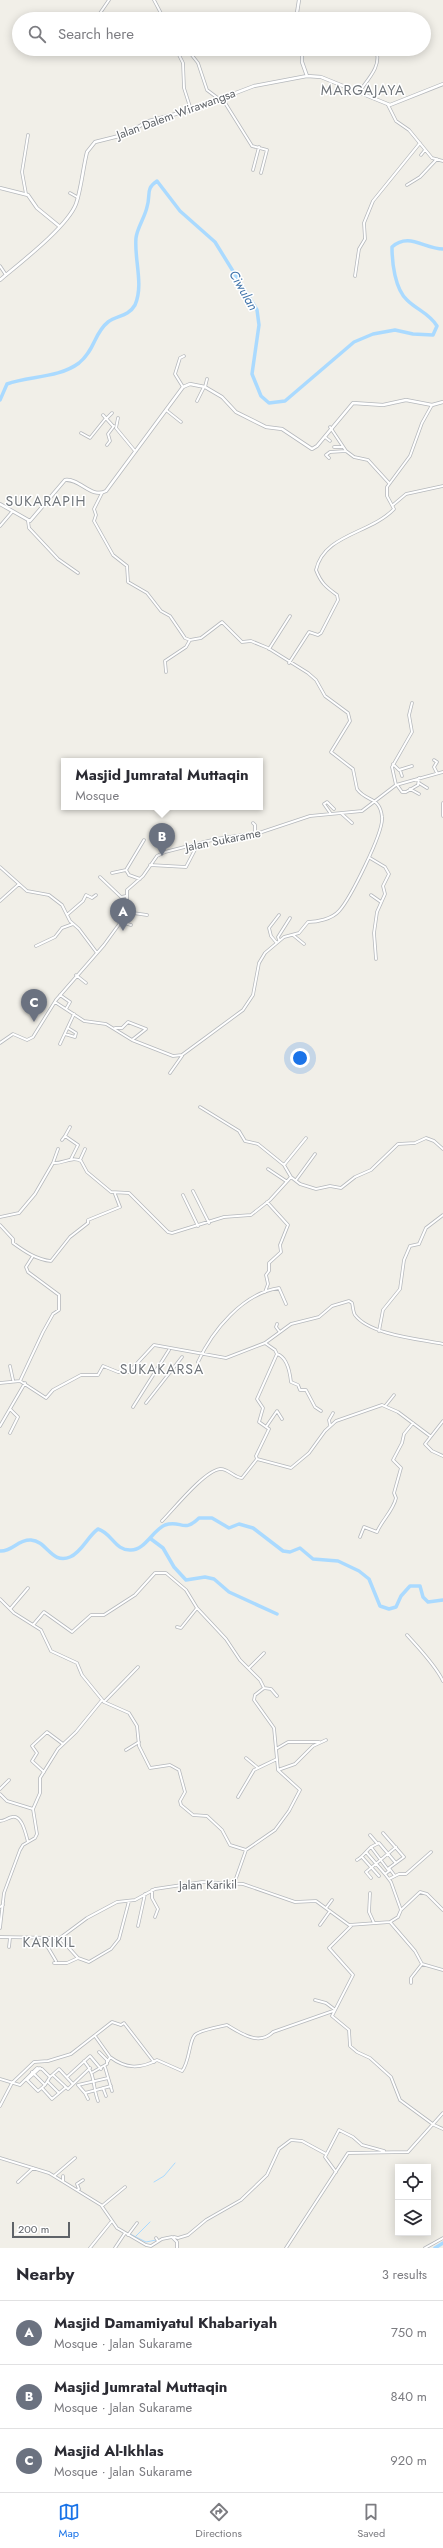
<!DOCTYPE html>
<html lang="en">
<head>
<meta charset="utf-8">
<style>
	body { margin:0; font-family:Jost,sans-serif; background:#f2f2f3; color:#2b2b33 }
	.controls { position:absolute; right:12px; bottom:12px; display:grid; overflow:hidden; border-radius:0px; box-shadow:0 2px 10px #0003 }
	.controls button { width:36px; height:36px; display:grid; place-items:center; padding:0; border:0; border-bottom:1px solid #e1e1e2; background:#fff; color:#2b2b33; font:20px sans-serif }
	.scale { position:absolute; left:12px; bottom:10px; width:58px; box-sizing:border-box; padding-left:4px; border:2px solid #5f6368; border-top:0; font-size:11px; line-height:14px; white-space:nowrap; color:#5f6368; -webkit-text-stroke:3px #fff; paint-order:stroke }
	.you { position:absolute; left:300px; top:1058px; width:14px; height:14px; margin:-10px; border:3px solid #fff; border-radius:50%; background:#1a73e8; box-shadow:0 0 0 6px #1a73e833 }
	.badge { display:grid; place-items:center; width:26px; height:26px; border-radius:50%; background:#1a73e8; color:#fff; font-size:13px; font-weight:700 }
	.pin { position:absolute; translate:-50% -33px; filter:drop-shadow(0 1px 2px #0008) }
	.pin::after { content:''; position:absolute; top:21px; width:14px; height:12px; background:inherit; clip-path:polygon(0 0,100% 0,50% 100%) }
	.popup { position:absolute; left:61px; top:758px; width:202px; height:52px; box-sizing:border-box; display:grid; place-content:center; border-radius:0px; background:#fff; filter:drop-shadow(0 1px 3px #0005); font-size:13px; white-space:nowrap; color:#7c7c81 }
	.popup b { font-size:15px; color:#2b2b33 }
	.popup::after { content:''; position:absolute; left:50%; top:100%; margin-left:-8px; border:8px solid transparent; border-top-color:#fff }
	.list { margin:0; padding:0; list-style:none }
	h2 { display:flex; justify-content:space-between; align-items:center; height:52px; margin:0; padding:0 16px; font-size:17px }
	h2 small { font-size:13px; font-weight:400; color:#7c7c81 }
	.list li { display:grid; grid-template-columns:26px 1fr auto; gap:12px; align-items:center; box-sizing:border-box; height:64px; padding:0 16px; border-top:1px solid #e1e1e2 }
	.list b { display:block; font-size:15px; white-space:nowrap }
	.list p { margin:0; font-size:13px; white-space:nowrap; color:#7c7c81 }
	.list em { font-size:13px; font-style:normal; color:#7c7c81 }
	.icon { flex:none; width:22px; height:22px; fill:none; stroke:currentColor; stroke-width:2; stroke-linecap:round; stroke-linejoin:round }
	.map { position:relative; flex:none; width:443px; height:2248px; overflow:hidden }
	.search { position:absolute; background:#fff; box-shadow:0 2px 10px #0003; left:12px; right:12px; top:12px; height:44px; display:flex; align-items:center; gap:10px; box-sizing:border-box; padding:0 14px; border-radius:22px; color:#7c7c81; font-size:15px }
	.sheet { height:244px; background:#fff }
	nav { display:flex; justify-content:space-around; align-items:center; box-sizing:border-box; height:56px; border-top:1px solid #e1e1e2; background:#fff; font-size:11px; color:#7c7c81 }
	nav a { display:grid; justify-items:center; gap:2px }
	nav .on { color:#1a73e8 }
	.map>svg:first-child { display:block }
</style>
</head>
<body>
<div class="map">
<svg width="443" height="2248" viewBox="0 0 443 2248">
	<rect width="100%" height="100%" fill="#f1efe8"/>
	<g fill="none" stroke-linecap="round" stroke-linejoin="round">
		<path stroke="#aadaff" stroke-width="1" d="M154 2182 164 2176 175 2163
			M130 2234 146 2242 156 2240
			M135 2237 150 2222"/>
		<path stroke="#aadaff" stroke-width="3.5" d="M0 400 7 384C30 376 59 378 79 363 95 350 94 333 108 322 117 315 128 317 135 305 144 285 134 259 136 238 137 228 145 217 147 207 151 195 145 189 157 181L180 211 215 242 257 310 259 325 252 374 261 396 269 403 285 401 354 342 373 334 395 330 413 334 433 335 437 326C429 313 417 310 407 300 395 289 392 263 392 247 409 232 424 249 443 249
			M151 1539 163 1548 174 1567 186 1580 205 1577 214 1579 229 1592 277 1614
			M0 1551C12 1552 18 1539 31 1540 47 1541 52 1565 70 1557 82 1552 87 1537 98 1529 112 1533 115 1551 131 1550 145 1550 153 1530 165 1525 181 1519 183 1534 199 1518H212L229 1528 239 1524 253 1528 283 1551 290 1552 300 1548 313 1559 338 1561 359 1571 369 1579 380 1606 389 1609 396 1607 401 1596 410 1586H420L423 1597 428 1602 443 1600
			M435 2248 443 2243"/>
		<defs>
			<path id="minor" d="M154 0 164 19
				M137 15 141 19
				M96 19 109 0
				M176 49 183 63 184 88 191 110
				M187 49 198 63 207 90 219 99
				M359 92C368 79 382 66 376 50
				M222 98 252 146 267 150 261 173
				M388 105 396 121 409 130 432 158 443 161
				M421 155 425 150
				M253 170 259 147
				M407 185 420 177 437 159
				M70 193 77 197
				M26 194 22 172 28 135
				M0 266 6 275
				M355 276 359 249 365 239 364 223 373 201 420 143
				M183 387 175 374 180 358 184 356
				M205 387 207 379
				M197 401 204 387
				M166 410 181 422
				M103 415 113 426
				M107 418 112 413
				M118 418 116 428 135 451
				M330 427 346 451 354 457 368 460 389 483
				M81 433 90 438 106 418
				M325 437 330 441
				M107 445 110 441 108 434 114 426
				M334 447H342
				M329 458 326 455 330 452 346 451
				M393 505 406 494 443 486
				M28 521 29 528 58 559 78 573
				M0 526 12 512
				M269 649 290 616
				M289 663 309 632 318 635 321 633 338 600 337 595C326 587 321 583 316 570 324 534 370 534 394 509L387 496V487L410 456 422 423 432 405
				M166 672 165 661 186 647 190 640
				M434 760 437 762 434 767 437 773
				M393 764 399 770 412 766
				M400 770 402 776
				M419 783 427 788
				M396 785 392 767 412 732 409 715 412 703
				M397 785 402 792H406L418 785 419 778
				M410 789 419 794
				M443 803V816
				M331 814 324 804 327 802 334 809
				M342 814 352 823
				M253 823 255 825V834
				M370 858 385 867 389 874 383 886 385 894 377 912 374 933 376 959
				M150 865 186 867 198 844
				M0 867 27 891 49 895 62 905 70 921 79 929 97 953
				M112 873 126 870
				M100 877 121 897 126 896
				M140 879 129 875 126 870 144 840
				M371 895 381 902
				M0 901 19 884
				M126 912 147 915
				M68 914 83 901 86 895 92 898 96 895
				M121 922 131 925
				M293 935 304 944
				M279 940 278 937 290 918
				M276 942 271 936 269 928 279 915
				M36 946 55 937 62 928 73 924
				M76 975 86 983
				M60 995 70 1002 66 1009
				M55 1002 84 1021 106 1024 132 1040 173 1056 182 1055 243 1010 253 995 259 963 265 953 284 937 299 933 308 922C317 922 332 919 339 911 350 899 384 832 382 817 380 796 366 802 357 789L353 769 331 752 350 721 348 713 325 696 316 680 308 673 268 648 251 641 242 642 222 622 201 638 190 640 185 638 170 616 161 611 147 593 128 582 127 566 113 555 94 521 96 515 94 509 102 493
				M115 1028H122L128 1022 146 1029 132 1040
				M65 1034 75 1037 76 1033 68 1028
				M0 1043 13 1034 27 1040 33 1037 56 1000 104 945 120 923 127 910V890L143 876 157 856 165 852 216 839 262 832 310 816 362 811 396 785 443 772
				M60 1044 74 1014
				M170 1073 182 1056
				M200 1107 239 1131 245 1141 258 1144 284 1165
				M70 1127 65 1136 78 1145 71 1159
				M62 1140 65 1136
				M80 1160 85 1149
				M53 1163 58 1149
				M268 1169 286 1181
				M291 1177 284 1165 306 1138
				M296 1180 315 1154
				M193 1191 209 1223
				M183 1195 198 1226
				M0 1217 19 1213 35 1194 53 1163C63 1164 71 1156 81 1161L87 1172 111 1192 129 1193 168 1232 172 1233 224 1217 251 1215 270 1200 291 1177 300 1184 316 1189 330 1186 341 1188 355 1177 371 1170 398 1144 415 1143 426 1138 434 1141 443 1149
				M0 1225 13 1239V1243C24 1251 37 1260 51 1261L70 1237 88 1223V1220L120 1207 115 1194
				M265 1292 268 1284 266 1275 269 1271V1263L281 1252 280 1245 288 1225 267 1202
				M277 1324 276 1327 279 1331
				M379 1331 383 1310 400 1289 404 1260 410 1246 419 1244 426 1228 443 1215
				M277 1354C287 1357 290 1373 291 1382L298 1385 300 1390H306L315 1407 321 1411
				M198 1362C212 1331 243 1293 279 1288L286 1304
				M10 1366 13 1380
				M20 1381 43 1332 53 1314 59 1310V1295L28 1272 26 1267 33 1256
				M0 1383 20 1381 46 1398 53 1390 81 1375H98L103 1366 118 1372H129L154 1345 226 1358 265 1343 291 1324 319 1317 332 1306 349 1301 352 1303C353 1306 353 1312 355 1315 370 1335 419 1339 443 1344
				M146 1403 182 1357
				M386 1405 394 1395
				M133 1407 169 1350
				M10 1409 18 1417 10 1433
				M443 1421 425 1444 432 1451 443 1456
				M330 1425 329 1420 333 1413
				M0 1426 25 1383
				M266 1427 277 1411 282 1419
				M257 1459 291 1468 309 1453 325 1431 336 1421 382 1405 398 1412 430 1436
				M162 1521C173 1510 204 1471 220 1469 228 1468 234 1478 242 1478L257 1459 256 1456 269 1429 259 1422 263 1408 257 1399 277 1354 275 1350 265 1343
				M360 1537 364 1527 377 1532C382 1520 393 1511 396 1498L394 1493 401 1468 393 1460 402 1443 404 1434 413 1423
				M0 1599 14 1613 41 1630 51 1651 77 1663 82 1675 104 1702 129 1713 137 1726 139 1746 150 1768 170 1765 179 1770 185 1792 180 1801 181 1805 193 1815 207 1816 222 1830 230 1845 246 1850
				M11 1608 28 1588
				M33 1625 44 1612 72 1632 91 1615H104L135 1595 155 1573H166L186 1590 197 1608 226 1639 240 1660 260 1680 264 1688 255 1695 254 1700 274 1728 278 1770 300 1790 289 1811 275 1830 246 1850 234 1884
				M177 1627 181 1628 197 1608
				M407 1635C419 1648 436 1666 443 1681
				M249 1668 264 1653
				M264 1688 271 1689 277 1696
				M104 1702 138 1667
				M276 1749 288 1742H319
				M126 1750 139 1742
				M246 1758 258 1768
				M278 1770 295 1764 313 1746 326 1740
				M44 1772 32 1761 37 1753 32 1746 47 1732 63 1744
				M0 1789 9 1780
				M0 1794 7 1801 33 1809
				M238 1797 254 1770 277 1759
				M0 1821C5 1821 7 1818 12 1817 22 1814 26 1835 28 1842
				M383 1833 404 1857 389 1868 395 1876
				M370 1835 377 1843
				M371 1847 379 1843 395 1862
				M362 1857 379 1876
				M357 1860C363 1857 366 1851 371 1847L389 1871 385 1874 366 1852
				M385 1874 391 1882 401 1910 398 1917 390 1922
				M371 1878 366 1872 396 1847
				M389 1879 399 1874H406L431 1852
				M152 1890V1898L158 1909 155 1917
				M370 1893 369 1912 374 1923
				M0 1907 3 1905
				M326 1908 332 1900
				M401 1910 420 1892 427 1894 443 1910
				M320 1925 330 1911
				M138 1926 145 1894
				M351 1926 329 1948 353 1975 332 2016 349 2030 350 2046 357 2052 370 2058 391 2077 400 2100 434 2125 443 2129
				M0 1928 4 1893 20 1850 23 1845 35 1838 37 1834 33 1809 40 1793V1778L58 1749 76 1732 102 1700
				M0 1937 60 1938 87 1918 117 1902 135 1900 155 1889 202 1882 243 1884 295 1902 316 1901 349 1925 390 1922 415 1951 422 1964 443 1970
				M60 1938 78 1958 89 1962 111 1949 119 1939 129 1901
				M43 1939 56 1961
				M9 1947 10 1938
				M54 1963H67L78 1958
				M411 1983V1978L422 1964
				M315 2000 326 2003 334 2009
				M95 2036 110 2057 108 2061
				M110 2057C126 2069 140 2069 157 2060L182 2071C190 2062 189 2038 196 2034 204 2029 218 2027 227 2025 242 2034 259 2046 273 2032L333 2011
				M84 2061C96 2075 92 2085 98 2101
				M105 2067 112 2091
				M32 2072 45 2085 50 2077
				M93 2072 107 2064V2060L99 2052
				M53 2075 68 2089 90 2068
				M67 2077 90 2056 101 2069
				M0 2079 20 2085 37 2068 42 2069 50 2077 59 2069 73 2084
				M26 2079 38 2091 45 2085
				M27 2080 40 2068
				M48 2082 59 2093
				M78 2085 85 2093 111 2086
				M78 2085 108 2078
				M42 2088 52 2099 65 2088
				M103 2088 106 2096
				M85 2093 88 2099
				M0 2106 12 2083 34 2062 48 2061 71 2054 112 2022 121 2025 124 2023 154 2062
				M0 2158 49 2173 101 2205 117 2228 146 2245 151 2246 162 2239 172 2237 177 2242V2248
				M336 2172 325 2157 339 2130 353 2137 362 2145 384 2151
				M54 2176 75 2158
				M63 2181V2176
				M18 2182 33 2168
				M77 2190 79 2189 77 2184 83 2180
				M102 2206 125 2187
				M128 2235 137 2223
				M174 2237 178 2238 188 2235 206 2220 241 2200 267 2175 279 2149 291 2140 302 2141 326 2154
				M156 2238 158 2241
				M90 2248 111 2222
				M115 2248 125 2233
				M286 2248 348 2153 408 2152 443 2113
				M425 2248 443 2238"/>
			<path id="tertiary" d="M296 19 299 0
				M302 49V62L307 76
				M0 188 28 195 37 208 59 226
				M0 280C20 263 67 227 76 204 81 190 83 168 87 152L95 142 123 135 149 121 191 110 254 86 307 76 321 77 390 105 443 84
				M0 504 30 521 65 480C80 478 91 499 106 491L183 387 190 384 205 387 222 397 236 412 266 427 282 429 312 449 317 446 353 403 383 405 406 400 432 405 443 402"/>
		</defs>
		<use href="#minor" stroke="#b5b8bc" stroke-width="3.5"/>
		<use href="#tertiary" stroke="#b5b8bc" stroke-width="4"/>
		<use href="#minor" stroke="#fff" stroke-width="2"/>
		<use href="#tertiary" stroke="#fff" stroke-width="2.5"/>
	</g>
	<g text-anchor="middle" stroke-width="3" stroke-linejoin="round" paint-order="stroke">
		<g font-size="12" fill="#5f6368" stroke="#fff">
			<text transform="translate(176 114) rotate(-20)" y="4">Jalan Dalem Wirawangsa</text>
			<text transform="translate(223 840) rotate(-11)" y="4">Jalan Sukarame</text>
			<text transform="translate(208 1885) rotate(-1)" y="4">Jalan Karikil</text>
		</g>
		<g font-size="13" font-style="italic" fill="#4174aa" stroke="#fff">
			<text transform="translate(244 290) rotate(60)" y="5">Ciwulan</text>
		</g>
		<g font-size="14" letter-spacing="1" fill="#70757a" stroke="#fff">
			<text x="363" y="95">MARGAJAYA</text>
			<text x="46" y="506">SUKARAPIH</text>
			<text x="162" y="1374">SUKAKARSA</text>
			<text x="49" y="1947">KARIKIL</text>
		</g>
	</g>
</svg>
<div class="controls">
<button><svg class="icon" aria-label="locate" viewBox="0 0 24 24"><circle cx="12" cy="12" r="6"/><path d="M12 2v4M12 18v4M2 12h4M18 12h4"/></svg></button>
<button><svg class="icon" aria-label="layers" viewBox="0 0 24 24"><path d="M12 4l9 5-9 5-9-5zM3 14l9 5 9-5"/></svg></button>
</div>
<div class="scale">200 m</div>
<div class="you"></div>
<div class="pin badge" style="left:123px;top:931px;background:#6b7280">A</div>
<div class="pin badge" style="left:162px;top:856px;background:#6b7280">B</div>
<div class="popup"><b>Masjid Jumratal Muttaqin</b>Mosque</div>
<div class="pin badge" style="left:34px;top:1022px;background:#6b7280">C</div>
<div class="search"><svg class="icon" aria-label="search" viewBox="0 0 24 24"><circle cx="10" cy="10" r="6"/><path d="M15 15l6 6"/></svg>Search here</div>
</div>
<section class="sheet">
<h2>Nearby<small>3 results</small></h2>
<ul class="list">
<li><span class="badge" style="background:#6b7280">A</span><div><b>Masjid Damamiyatul Khabariyah</b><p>Mosque · Jalan Sukarame</p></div><em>750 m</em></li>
<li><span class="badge" style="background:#6b7280">B</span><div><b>Masjid Jumratal Muttaqin</b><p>Mosque · Jalan Sukarame</p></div><em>840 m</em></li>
<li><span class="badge" style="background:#6b7280">C</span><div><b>Masjid Al-Ikhlas</b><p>Mosque · Jalan Sukarame</p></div><em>920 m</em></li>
</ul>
</section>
<nav>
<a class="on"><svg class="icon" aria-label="map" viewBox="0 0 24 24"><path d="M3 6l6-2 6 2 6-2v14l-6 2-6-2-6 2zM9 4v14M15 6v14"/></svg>Map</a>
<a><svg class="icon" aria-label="directions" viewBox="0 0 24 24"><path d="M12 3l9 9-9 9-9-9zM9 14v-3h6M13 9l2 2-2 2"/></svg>Directions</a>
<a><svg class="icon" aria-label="saved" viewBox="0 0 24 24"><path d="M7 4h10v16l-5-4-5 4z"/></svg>Saved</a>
</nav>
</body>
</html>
